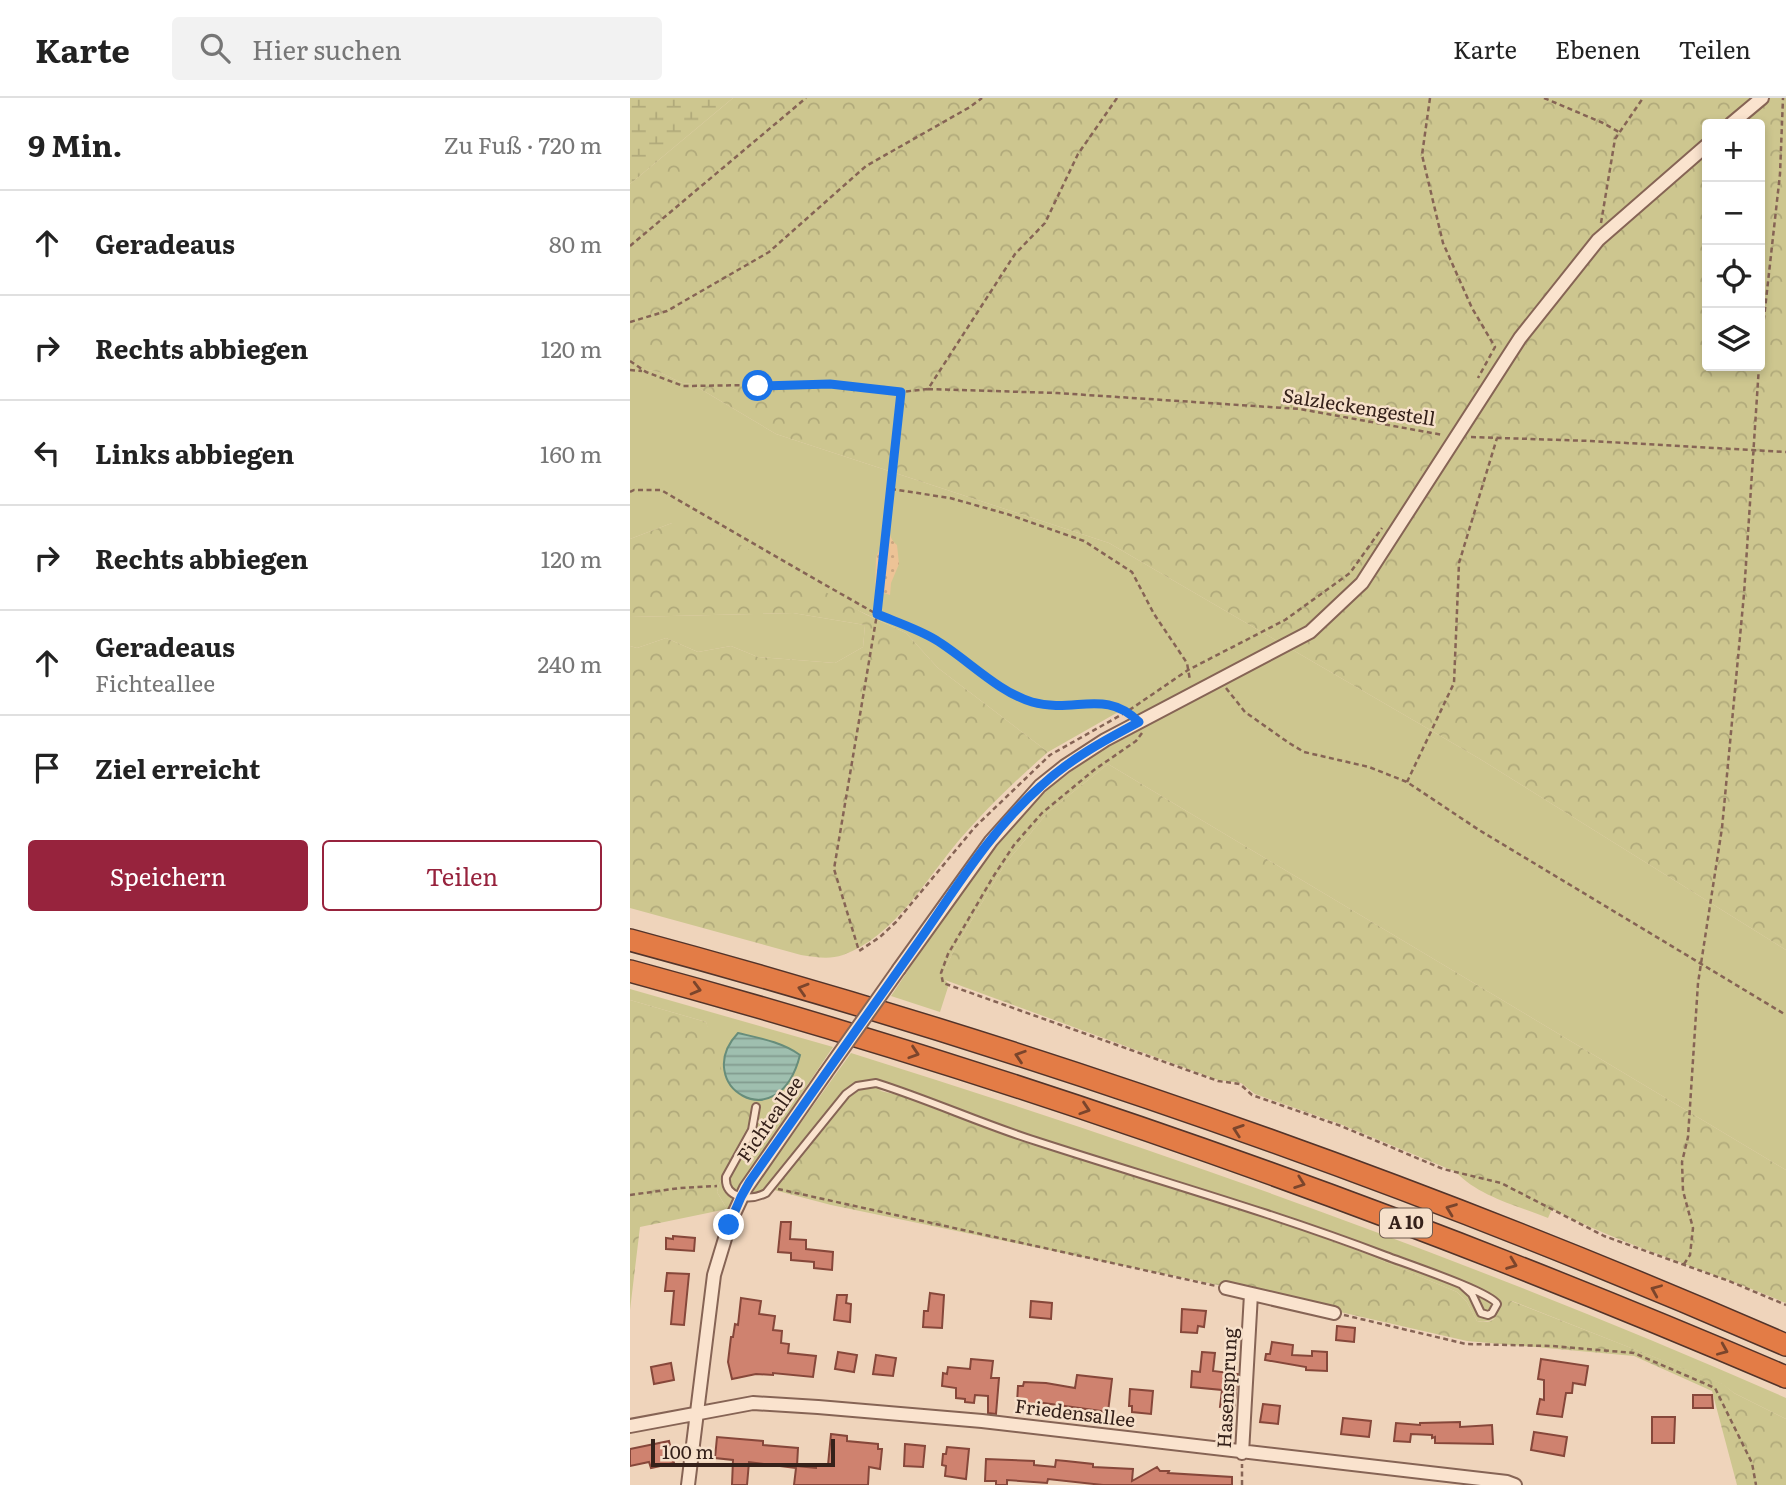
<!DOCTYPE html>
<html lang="de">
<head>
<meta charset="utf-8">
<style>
	body { margin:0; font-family:Literata,serif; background:#f2f2f2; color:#222 }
	.controls { position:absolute; right:21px; top:21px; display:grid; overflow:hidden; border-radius:7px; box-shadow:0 4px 10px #0003 }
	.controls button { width:63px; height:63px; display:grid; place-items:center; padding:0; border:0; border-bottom:2px solid #e0e0e0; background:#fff; color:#222; font:35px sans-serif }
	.scale { position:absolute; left:21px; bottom:18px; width:184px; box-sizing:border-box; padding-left:7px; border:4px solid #35211a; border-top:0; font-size:19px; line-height:24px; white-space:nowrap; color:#35211a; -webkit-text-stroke:5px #f6e0ca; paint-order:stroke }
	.stop { position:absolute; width:21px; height:21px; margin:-16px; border:5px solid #1a73e8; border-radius:50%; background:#fff }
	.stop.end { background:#1a73e8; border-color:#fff; box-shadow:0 2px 7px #0008 }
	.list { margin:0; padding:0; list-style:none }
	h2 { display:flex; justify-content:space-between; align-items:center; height:91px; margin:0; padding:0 28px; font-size:30px }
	h2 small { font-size:23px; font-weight:400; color:#767676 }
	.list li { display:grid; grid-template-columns:46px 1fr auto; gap:21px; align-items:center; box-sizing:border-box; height:105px; padding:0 28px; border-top:2px solid #e0e0e0 }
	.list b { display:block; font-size:26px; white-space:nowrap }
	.list p { margin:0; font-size:23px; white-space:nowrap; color:#767676 }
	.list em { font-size:23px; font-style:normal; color:#767676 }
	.actions { display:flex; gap:14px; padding:21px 28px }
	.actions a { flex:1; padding:16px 0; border:2px solid #97233d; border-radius:7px; text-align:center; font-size:24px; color:#97233d }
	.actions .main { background:#97233d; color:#fff }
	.icon { flex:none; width:38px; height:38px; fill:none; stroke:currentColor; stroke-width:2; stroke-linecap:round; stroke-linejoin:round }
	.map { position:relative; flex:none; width:1156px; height:1387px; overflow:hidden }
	header { display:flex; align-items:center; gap:42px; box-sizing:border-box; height:98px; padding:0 35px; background:#fff; border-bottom:2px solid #e0e0e0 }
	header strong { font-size:33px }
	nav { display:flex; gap:38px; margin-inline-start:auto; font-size:24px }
	.search { width:490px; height:63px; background:#f2f2f2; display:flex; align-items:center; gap:18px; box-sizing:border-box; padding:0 24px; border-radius:7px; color:#767676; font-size:26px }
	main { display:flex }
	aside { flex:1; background:#fff }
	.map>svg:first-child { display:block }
</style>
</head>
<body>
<header>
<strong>Karte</strong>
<div class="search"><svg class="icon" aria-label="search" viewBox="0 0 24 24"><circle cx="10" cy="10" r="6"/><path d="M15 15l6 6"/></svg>Hier suchen</div>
<nav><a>Karte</a><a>Ebenen</a><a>Teilen</a></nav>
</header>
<main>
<aside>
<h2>9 Min.<small>Zu Fuß · 720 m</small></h2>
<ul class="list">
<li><svg class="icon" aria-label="ahead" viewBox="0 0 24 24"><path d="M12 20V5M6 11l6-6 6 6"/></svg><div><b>Geradeaus</b></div><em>80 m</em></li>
<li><svg class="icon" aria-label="right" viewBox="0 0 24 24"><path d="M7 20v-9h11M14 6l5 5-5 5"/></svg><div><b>Rechts abbiegen</b></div><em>120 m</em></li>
<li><svg class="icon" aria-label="left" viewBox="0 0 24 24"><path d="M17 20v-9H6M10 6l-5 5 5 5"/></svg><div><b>Links abbiegen</b></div><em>160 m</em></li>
<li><svg class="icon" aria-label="right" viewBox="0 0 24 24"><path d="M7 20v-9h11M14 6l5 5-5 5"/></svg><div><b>Rechts abbiegen</b></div><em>120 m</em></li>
<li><svg class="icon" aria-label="ahead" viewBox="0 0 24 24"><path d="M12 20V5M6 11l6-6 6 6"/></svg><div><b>Geradeaus</b><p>Fichteallee</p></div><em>240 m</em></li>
<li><svg class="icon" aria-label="arrive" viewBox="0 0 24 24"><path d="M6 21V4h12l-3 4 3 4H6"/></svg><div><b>Ziel erreicht</b></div></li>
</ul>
<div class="actions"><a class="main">Speichern</a><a>Teilen</a></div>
</aside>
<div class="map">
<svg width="1156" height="1387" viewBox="0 0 1156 1387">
	<defs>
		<pattern id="forest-crowns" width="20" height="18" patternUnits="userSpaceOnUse" patternTransform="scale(1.75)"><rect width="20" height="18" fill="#cdc68f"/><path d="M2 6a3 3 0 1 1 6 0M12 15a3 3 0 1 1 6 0" fill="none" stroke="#b1aa7b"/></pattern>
		<pattern id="wetland-marsh" width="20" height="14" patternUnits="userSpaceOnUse" patternTransform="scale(1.75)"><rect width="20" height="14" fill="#cdc68f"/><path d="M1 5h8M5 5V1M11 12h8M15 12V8" fill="none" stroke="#b1aa7b"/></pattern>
		<pattern id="sand-dots" width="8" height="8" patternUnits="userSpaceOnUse" patternTransform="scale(1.75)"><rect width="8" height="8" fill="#edc396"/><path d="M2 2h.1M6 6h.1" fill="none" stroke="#cca781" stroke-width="1.8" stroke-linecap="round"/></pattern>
		<pattern id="water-rules" width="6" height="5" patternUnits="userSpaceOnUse" patternTransform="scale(1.75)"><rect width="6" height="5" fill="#9fbfaf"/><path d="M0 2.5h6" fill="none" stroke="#829b8e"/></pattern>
	</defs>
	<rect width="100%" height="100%" fill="#efd4bb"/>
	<path fill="#cdc68f" d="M0 269 29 274 52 285 62 286 146 336 479 445 850 661 1156 852V1072L478 666 418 714 375 766 325 850 315 871V882L319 886 310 914 261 898C306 832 348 758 407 702 436 673 473 653 506 631L502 622 490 613 418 654 308 570 276 535 42 425 0 441Z
		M163 515 235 527 233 549 205 565 128 559 101 548 68 554 36 540 7 550 0 548V519Z
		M0 891 203 949 122 1069 106 1095 118 1096 132 1079 221 955C538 1054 851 1166 1156 1300V1321L1104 1295 1092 1286 882 1203C871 1214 864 1227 847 1223L837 1204 827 1194 732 1154 661 1128 480 1069 405 1048 253 992 218 1000 144 1092 137 1090 126 1096 118 1097 108 1114 97 1111 87 1094 89 1086 121 1022C115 1008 104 1000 96 987 86 968 82 944 76 924L0 902Z"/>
	<path fill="url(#forest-crowns)" fill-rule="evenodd" d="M103 0H1156V852L850 661 479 445 146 336 62 286 52 285 29 274 0 269V86ZM1077 26H1130V268H1077Z
		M64 421 235 516 276 535 308 570 418 654C387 681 357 710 330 741 296 781 265 838 213 857 199 862 185 859 171 857L0 810V548L7 550 36 540 68 554 101 548 128 559 205 565 233 549 235 527 163 515 0 519V441L42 425Z
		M478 666 1156 1072V1205C1078 1172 997 1149 922 1111L918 1120C888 1108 848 1098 826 1074L710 1026 625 996 611 985 588 982 315 882V871L325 850 375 766 418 714Z
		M0 902 76 924 87 952 93 979 99 991 121 1016V1022L89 1086 87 1094 97 1111 10 1129 0 1212Z
		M238 990 272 998 405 1048 480 1069 661 1128 732 1154 827 1194 837 1204 847 1223C871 1229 866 1208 881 1203L1093 1286 1104 1295 1156 1321V1387H1107L1082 1293 1004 1258 837 1243 622 1194 201 1107 144 1092 218 1000Z"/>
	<path fill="url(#wetland-marsh)" d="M0 0H103L0 86Z"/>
	<path fill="url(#sand-dots)" d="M256 408C259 421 255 437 267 447L269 466 261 485 260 497 254 495 248 502 245 498 246 460 255 438Z"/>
	<path fill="url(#water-rules)" stroke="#678d7b" stroke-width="2" d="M108 935C129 940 152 944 170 957 148 1044 60 986 108 935Z"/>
	<path fill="#cf826f" stroke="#86473a" stroke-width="2" d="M151 1124H161L160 1141 176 1142V1151L203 1154 202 1172 184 1170V1164L161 1162V1155L148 1154Z
		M43 1138 65 1140 64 1153 36 1151V1140L43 1141Z
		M37 1175 59 1176 54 1227 41 1226 44 1193H35Z
		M300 1195 314 1197 312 1230 293 1229 294 1213H298Z
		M207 1197H217L216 1205 221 1206 220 1224 204 1222Z
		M111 1200 131 1203 129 1216 145 1218 143 1232 152 1233 151 1245 159 1246 158 1255 186 1258 183 1279 143 1275V1277L126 1276 102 1281 98 1264 101 1239H103L105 1226 108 1227Z
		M401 1203 422 1205 421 1221 400 1219Z
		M552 1211 576 1213 574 1229 568 1228 567 1235 551 1234Z
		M707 1228 725 1230 724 1244 706 1242Z
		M642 1244 663 1247 662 1257 682 1258V1253L697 1254V1273L676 1272V1269L635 1262 636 1256H640Z
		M208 1254 227 1257 224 1274 205 1271Z
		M572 1254 585 1255 583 1273 608 1276 604 1311 590 1309 592 1292 561 1289 562 1273 570 1274Z
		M246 1257 266 1260 263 1278 243 1276Z
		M341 1261 363 1263 361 1280H369L366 1316 358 1315V1298L345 1297 344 1305 335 1304V1301L326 1300V1290L312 1288 313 1275 317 1276 318 1269 340 1271Z
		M911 1261 958 1268 955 1287 943 1285 942 1295H936L932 1319 907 1316 910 1301 914 1302V1282L908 1281Z
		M41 1265 44 1282 24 1286 21 1269Z
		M447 1277 482 1281 478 1314 406 1304V1306L387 1305 388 1288H393L394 1284 416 1285 445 1290Z
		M500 1291 523 1293 521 1316 502 1314V1308H499Z
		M1063 1297H1082L1083 1310H1063Z
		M633 1306 650 1308 648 1326 630 1324Z
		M1022 1319H1045L1044 1345H1022Z
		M713 1320 741 1323 739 1339 711 1336Z
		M830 1324V1329L862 1327 863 1346 805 1345V1339L802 1340V1337L781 1336 780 1344 764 1343 766 1325 790 1327V1325Z
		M904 1334 937 1339 934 1358 901 1352Z
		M201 1336 217 1338V1343L248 1346V1351H252L250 1371 239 1369 238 1387H164L166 1370 119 1364 117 1387H102L103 1362 85 1360 87 1339 133 1343V1347L168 1350 167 1368 186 1370V1366L198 1367Z
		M39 1343 44 1365 21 1370 19 1364 0 1368V1351Z
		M275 1346 295 1348 293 1369 274 1368Z
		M317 1349 339 1351 336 1381 315 1378 316 1368 312 1367 313 1356H316Z
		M356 1361 404 1363V1367L425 1369 426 1362 436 1363 463 1366V1369L503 1371 502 1383 527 1369 530 1373H539L538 1375 602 1379V1387H473L418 1381 417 1385 377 1382V1387H366V1383H355Z"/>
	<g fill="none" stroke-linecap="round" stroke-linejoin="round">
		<defs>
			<path id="lane" d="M126 1009 122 1032 96 1079C94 1101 120 1103 136 1095L216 996 227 988 246 985C300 1002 352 1026 406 1043 523 1081 641 1114 756 1158 774 1165 861 1194 867 1206L862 1215 858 1217 851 1215 842 1196 832 1187"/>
			<path id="street" d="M1101 26 1132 0
				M269 871 361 743 410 688 435 668 475 642 680 534 732 485 890 240 968 142 1077 47
				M596 1190 704 1215
				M0 1328 123 1305 188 1309 352 1323 877 1384 885 1387
				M612 1355 621 1196
				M58 1387 84 1177 100 1124 116 1090 195 976"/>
			<path id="highway" d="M0 842C394 948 782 1084 1156 1247
				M0 873C395 980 780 1118 1156 1279"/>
		</defs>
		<use href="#lane" stroke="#866455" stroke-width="10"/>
		<use href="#street" stroke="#866455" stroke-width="16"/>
		<use href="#highway" stroke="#53342a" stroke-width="24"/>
		<path stroke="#866455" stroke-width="2.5" stroke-dasharray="5 3.5" stroke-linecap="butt" d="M487 0 448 56 415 125 385 156 298 291 271 294 247 516 204 771 229 853 250 839 266 824 345 729 420 657 498 613 558 572 655 522 720 475 752 430
			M800 0 792 57 813 145 842 210 865 249 848 280
			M914 0 973 25 989 34
			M971 125 985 41 1013 0
			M0 148 176 0
			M0 224 37 213 139 154 236 68 340 9 352 0
			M1130 256 1150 76 1153 0
			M0 263 16 274 53 288 200 286 271 294
			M0 272 12 273
			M298 291 427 295 670 311 813 337
			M841 339 961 343 1156 354
			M261 391 320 400 377 416 454 443 502 474 524 516 557 565 560 582
			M0 394 4 392H31C102 433 172 474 243 514 263 525 287 530 306 542 336 560 363 586 395 601 429 616 465 596 498 613
			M596 590 615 614 659 645 674 654 739 669 777 684 849 732 1156 917
			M512 635 506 643 464 672 412 715 384 747 363 779 318 856 311 875 313 885 588 983 610 986 622 997 711 1028 813 1071 871 1085 974 1138 1099 1183 1156 1207
			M777 684 824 585 829 465 867 340
			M148 1091 586 1188
			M0 1097 50 1090 87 1088
			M1054 1166 1060 1157 1063 1130 1053 1093 1052 1064 1058 1039 1068 885 1092 730 1114 496 1129 268
			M714 1217 836 1246 922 1248 1004 1255 1085 1290 1122 1365 1126 1387
			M612 1387V1366"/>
		<use href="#lane" stroke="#fae3ce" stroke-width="6"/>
		<use href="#street" stroke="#fae3ce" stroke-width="12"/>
		<use href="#highway" stroke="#e37c46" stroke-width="21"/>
		<defs>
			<path id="street-bridge" d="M195 976 269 871"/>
		</defs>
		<use href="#street-bridge" stroke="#866455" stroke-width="16" stroke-linecap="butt"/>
		<use href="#street-bridge" stroke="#fae3ce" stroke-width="12"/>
	</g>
	<defs><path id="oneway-chevron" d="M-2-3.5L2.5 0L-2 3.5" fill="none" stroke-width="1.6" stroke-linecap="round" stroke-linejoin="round" transform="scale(1.75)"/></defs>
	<g stroke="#7b452c">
		<use href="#oneway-chevron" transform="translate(66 891) rotate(15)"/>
		<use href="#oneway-chevron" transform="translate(173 891) rotate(-163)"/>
		<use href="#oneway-chevron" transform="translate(284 955) rotate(18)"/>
		<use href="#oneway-chevron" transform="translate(390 958) rotate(-162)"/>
		<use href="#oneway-chevron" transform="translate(455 1011) rotate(18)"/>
		<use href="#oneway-chevron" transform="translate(608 1032) rotate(-161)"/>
		<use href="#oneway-chevron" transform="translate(670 1085) rotate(20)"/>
		<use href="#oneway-chevron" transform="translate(821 1111) rotate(-159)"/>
		<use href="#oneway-chevron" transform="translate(882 1166) rotate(21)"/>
		<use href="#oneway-chevron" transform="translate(1026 1192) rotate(-157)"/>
		<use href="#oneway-chevron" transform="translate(1093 1252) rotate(23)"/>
	</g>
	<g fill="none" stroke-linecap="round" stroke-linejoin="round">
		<path stroke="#1a73e8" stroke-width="9" d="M99 1127 111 1099 120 1083C177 1003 233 923 289 843 326 790 362 731 411 688 440 661 475 642 509 624 475 590 445 616 402 604 368 594 337 561 306 542 288 531 266 524 247 516L271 294 200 286 128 288"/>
	</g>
	<g text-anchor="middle" stroke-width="5" stroke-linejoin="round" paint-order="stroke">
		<rect fill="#f6e0ca" stroke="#6f5a4f" stroke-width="2" x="750" y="1110.5" width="52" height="29" rx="5"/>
		<g font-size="18" font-weight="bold" fill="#35211a">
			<text x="776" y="1131">A 10</text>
		</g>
		<g font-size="19" fill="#35211a" stroke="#f6e0ca">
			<text transform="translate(729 309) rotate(9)" y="7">Salzleckengestell</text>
			<text transform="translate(140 1021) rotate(-55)" y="7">Fichteallee</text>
			<text transform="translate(597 1290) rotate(-87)" y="7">Hasensprung</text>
			<text transform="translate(445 1315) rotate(7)" y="7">Friedensallee</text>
		</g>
	</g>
</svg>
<div class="controls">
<button>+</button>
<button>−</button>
<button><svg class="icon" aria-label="locate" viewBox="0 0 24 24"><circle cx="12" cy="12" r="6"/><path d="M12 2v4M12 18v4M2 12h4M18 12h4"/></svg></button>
<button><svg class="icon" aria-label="layers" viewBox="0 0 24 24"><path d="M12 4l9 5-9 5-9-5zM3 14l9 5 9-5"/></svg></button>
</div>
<div class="scale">100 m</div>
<div class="stop" style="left:128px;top:288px"></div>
<div class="stop end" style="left:99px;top:1127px"></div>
</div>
</main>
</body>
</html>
